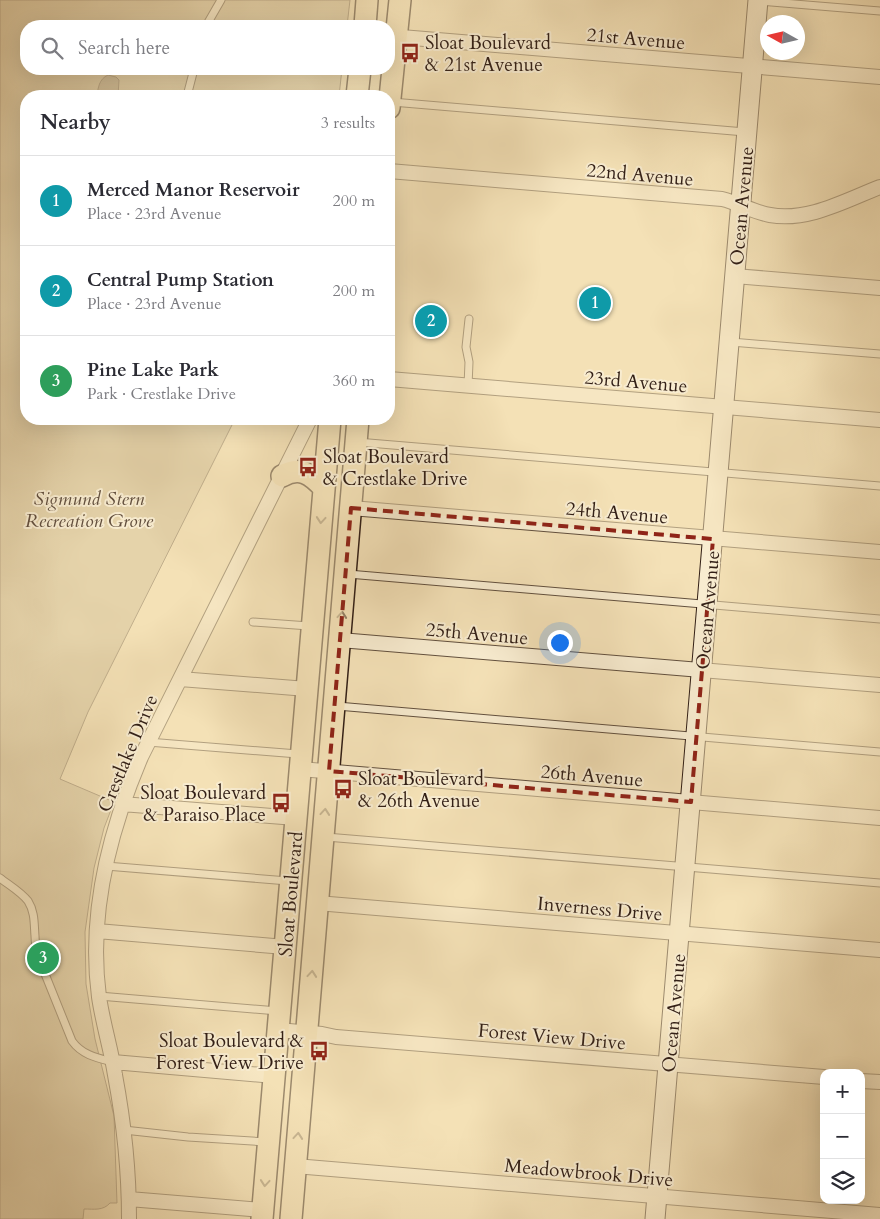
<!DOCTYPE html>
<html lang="en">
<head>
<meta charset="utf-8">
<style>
	body { margin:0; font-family:Cardo,serif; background:#f2f2f3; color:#2b2b33 }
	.controls { position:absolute; right:15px; bottom:15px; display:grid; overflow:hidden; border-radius:10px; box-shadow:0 5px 20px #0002 }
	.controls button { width:45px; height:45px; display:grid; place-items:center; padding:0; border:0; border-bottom:1px solid #e1e1e2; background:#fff; color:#2b2b33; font:25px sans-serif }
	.compass { position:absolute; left:760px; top:15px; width:45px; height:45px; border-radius:50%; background:#fff; box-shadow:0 5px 20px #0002; rotate:278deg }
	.you { position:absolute; left:559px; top:642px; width:18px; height:18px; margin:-12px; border:4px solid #fff; border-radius:50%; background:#1a73e8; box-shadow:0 0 0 8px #1a73e833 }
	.badge { display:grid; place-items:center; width:32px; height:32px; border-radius:50%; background:#8f2418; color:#fff; font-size:16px; font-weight:700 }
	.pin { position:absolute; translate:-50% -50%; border:2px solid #fff; box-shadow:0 1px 5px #0006 }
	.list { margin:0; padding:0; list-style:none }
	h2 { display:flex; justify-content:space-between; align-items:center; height:65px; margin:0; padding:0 20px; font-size:21px }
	h2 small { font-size:16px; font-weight:400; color:#7c7c81 }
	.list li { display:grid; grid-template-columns:32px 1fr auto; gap:15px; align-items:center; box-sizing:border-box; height:90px; padding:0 20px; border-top:1px solid #e1e1e2 }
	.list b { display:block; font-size:19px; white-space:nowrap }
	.list p { margin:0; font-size:16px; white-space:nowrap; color:#7c7c81 }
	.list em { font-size:16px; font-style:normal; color:#7c7c81 }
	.icon { flex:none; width:28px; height:28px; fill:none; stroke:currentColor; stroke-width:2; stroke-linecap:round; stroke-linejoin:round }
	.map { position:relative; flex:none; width:880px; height:1219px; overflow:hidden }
	.search { position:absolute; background:#fff; box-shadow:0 5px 20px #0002; left:20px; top:20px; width:375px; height:55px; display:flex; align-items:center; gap:12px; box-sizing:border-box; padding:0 18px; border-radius:20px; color:#7c7c81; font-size:19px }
	.panel { position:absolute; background:#fff; box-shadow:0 5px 20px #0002; left:20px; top:90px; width:375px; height:335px; border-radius:20px }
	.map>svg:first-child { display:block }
</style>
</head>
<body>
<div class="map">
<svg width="880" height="1219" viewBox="0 0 880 1219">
	<rect width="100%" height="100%" fill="#f4e1b7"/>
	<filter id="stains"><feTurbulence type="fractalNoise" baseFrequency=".004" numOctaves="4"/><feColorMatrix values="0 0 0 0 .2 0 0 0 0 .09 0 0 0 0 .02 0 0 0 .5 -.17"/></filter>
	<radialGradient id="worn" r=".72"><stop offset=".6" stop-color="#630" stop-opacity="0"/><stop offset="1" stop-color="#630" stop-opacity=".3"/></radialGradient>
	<path fill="#d3c09c" stroke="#827059" d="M0 0H350L347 26H26V69H342L339 96H26V419H235L88 712 60 779 114 802 104 828 94 868 85 932 86 984 95 1039 114 1116 117 1203H110C103 1211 94 1209 84 1209L83 1219H0Z"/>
	<path fill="#b29f80" stroke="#7f6c56" d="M108 75 116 77 119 80 118 96H97C98 88 99 79 108 75Z"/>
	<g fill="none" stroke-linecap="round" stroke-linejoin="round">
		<defs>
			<path id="lane" d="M758 1 880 11
				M206 26 221 0
				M187 96 194 69
				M392 102 745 132
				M731 342 880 354
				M468 386 469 362 466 347 469 319
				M357 442 880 486
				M348 574 880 619
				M253 622 309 626
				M337 706 880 752
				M148 742 298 754
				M326 837 880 883
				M106 866 288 881
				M0 878C9 885 21 892 28 901 35 912 34 924 35 936 35 944 37 952 39 959L72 1041C82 1055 97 1058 113 1062
				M99 996 278 1011
				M124 1130 188 1137 266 1142"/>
			<path id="street" d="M389 36 880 77
				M389 171 722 199C739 203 753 212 770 215 808 222 846 200 880 187
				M735 276 880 288
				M389 379 880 420
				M351 508 880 552
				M340 640 880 685
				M180 679 307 689
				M300 769 880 818
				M122 804 296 818
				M317 903 880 950
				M97 931 285 947
				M278 1030 322 1034 336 1037 824 1077
				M113 1062 274 1076
				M861 1081 880 1082
				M295 1166 880 1215
				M129 1199 263 1210
				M129 1219C129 1171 124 1123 115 1075 111 1049 103 1024 99 997 88 915 109 832 141 757L310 419"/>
			<path id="secondary" d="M655 1219 758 0"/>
			<path id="primary" d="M365 26 367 0
				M357 96 360 69
				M389 108 400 0
				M282 476C300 466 311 474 324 488
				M262 1219 330 419
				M291 1219 358 419"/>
		</defs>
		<use href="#lane" stroke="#62503e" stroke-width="9"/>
		<use href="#street" stroke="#62503e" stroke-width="16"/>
		<use href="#secondary" stroke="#321f16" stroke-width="21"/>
		<use href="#primary" stroke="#321f16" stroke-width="24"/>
		<use href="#lane" stroke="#f8ecd0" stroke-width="7"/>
		<use href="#street" stroke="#f8ecd0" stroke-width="14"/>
		<use href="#secondary" stroke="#f8ecd0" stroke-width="19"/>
		<use href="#primary" stroke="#f4e1b7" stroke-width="21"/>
	</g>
	<defs><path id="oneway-chevron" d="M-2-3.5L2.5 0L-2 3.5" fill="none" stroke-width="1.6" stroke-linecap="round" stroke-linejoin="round" transform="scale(1.25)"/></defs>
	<g stroke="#938066">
		<use href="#oneway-chevron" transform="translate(321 520) rotate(95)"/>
		<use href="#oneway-chevron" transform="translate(342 615) rotate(-85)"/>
		<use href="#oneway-chevron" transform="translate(325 812) rotate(-85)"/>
		<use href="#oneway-chevron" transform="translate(312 974) rotate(-85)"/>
		<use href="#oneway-chevron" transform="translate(298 1136) rotate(-85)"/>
		<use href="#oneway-chevron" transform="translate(265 1183) rotate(95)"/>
	</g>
	<path d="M0 0H880V1219H0ZM351 508 713 539 691 802 329 771Z" fill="#f4e1b7" fill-opacity=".55" fill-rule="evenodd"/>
	<path fill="none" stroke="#8f2418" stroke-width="4" stroke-dasharray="10 6" stroke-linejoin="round" d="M351 508 713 539 691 802 329 771Z"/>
	<defs>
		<symbol id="bus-bare" viewBox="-9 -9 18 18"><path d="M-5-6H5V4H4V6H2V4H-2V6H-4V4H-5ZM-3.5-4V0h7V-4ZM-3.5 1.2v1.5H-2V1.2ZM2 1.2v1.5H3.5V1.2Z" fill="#8f2418" stroke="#f8ecd0" stroke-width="2.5" paint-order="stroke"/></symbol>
	</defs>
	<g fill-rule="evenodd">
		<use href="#bus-bare" x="396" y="39" width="28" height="28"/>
		<use href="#bus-bare" x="294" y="453" width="28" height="28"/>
		<use href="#bus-bare" x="329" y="775" width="28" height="28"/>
		<use href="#bus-bare" x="267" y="789" width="28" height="28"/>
		<use href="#bus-bare" x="305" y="1037" width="28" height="28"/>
	</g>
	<g text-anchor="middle" stroke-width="4" stroke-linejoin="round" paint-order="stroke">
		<g font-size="19" fill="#321f16" stroke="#f8ecd0">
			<text transform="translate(636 38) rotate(5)" y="7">21st Avenue</text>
			<text transform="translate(640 174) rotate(5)" y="7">22nd Avenue</text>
			<text transform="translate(741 206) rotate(-85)" y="7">Ocean Avenue</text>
			<text transform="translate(636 381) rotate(5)" y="7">23rd Avenue</text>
			<text transform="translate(617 512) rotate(5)" y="7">24th Avenue</text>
			<text transform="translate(707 610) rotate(-85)" y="7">Ocean Avenue</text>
			<text transform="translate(477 633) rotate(5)" y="7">25th Avenue</text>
			<text transform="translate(127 753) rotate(-67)" y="7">Crestlake Drive</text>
			<text transform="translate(592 775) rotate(5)" y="7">26th Avenue</text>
			<text transform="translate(290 894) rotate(-85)" y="7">Sloat Boulevard</text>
			<text transform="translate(600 908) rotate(5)" y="7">Inverness Drive</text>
			<text transform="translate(673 1013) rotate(-85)" y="7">Ocean Avenue</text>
			<text transform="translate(552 1036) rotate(5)" y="7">Forest View Drive</text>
			<text transform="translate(589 1172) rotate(5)" y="7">Meadowbrook Drive</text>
		</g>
		<g font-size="19" fill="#321f16" stroke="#f8ecd0" text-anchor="start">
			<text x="425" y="49">Sloat Boulevard<tspan x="425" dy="22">&amp; 21st Avenue</tspan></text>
			<text x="323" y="463">Sloat Boulevard<tspan x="323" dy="22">&amp; Crestlake Drive</tspan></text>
			<text x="358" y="785">Sloat Boulevard<tspan x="358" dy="22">&amp; 26th Avenue</tspan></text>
			<text x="266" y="799" text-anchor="end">Sloat Boulevard<tspan x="266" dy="22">&amp; Paraiso Place</tspan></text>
			<text x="304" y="1047" text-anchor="end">Sloat Boulevard &amp;<tspan x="304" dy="22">Forest View Drive</tspan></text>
		</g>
		<g font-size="19" font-style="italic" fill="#624f3e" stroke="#f8ecd0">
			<text x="89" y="505">Sigmund Stern<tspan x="89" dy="22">Recreation Grove</tspan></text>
		</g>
	</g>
	<rect width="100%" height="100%" filter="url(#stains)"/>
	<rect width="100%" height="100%" fill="url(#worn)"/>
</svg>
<div class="controls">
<button>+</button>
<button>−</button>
<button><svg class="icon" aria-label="layers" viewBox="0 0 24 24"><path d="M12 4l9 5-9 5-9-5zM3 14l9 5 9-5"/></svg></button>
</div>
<svg class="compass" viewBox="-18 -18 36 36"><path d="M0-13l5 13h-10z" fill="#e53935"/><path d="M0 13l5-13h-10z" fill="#7c7c81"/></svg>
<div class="you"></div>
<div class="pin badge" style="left:595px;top:303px;background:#0f9aa8">1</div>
<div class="pin badge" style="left:431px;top:321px;background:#0f9aa8">2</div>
<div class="pin badge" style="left:43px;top:958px;background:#2e9e5b">3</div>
<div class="search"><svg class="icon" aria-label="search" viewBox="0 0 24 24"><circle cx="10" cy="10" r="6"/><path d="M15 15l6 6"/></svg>Search here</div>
<section class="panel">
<h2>Nearby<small>3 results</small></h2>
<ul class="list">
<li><span class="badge" style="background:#0f9aa8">1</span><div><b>Merced Manor Reservoir</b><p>Place · 23rd Avenue</p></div><em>200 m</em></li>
<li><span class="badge" style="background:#0f9aa8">2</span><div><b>Central Pump Station</b><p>Place · 23rd Avenue</p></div><em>200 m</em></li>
<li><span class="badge" style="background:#2e9e5b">3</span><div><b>Pine Lake Park</b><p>Park · Crestlake Drive</p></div><em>360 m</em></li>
</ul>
</section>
</div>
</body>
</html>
